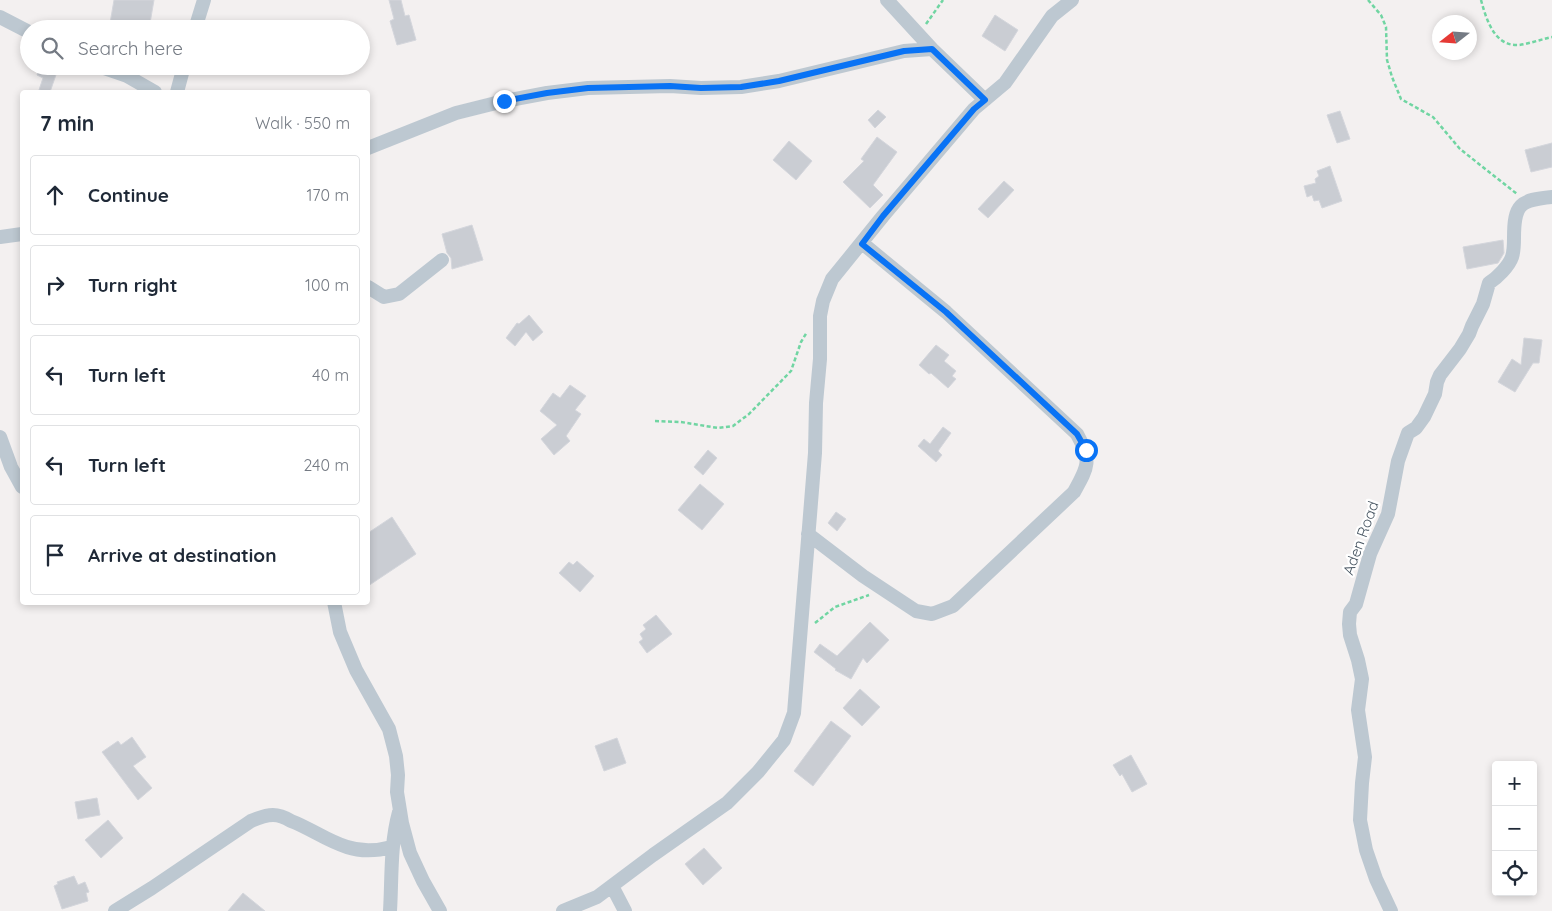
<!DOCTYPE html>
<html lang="en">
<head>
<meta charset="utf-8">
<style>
	body { margin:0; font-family:Quicksand,sans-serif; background:#f2f2f3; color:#1f2937 }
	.controls { position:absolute; right:15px; bottom:15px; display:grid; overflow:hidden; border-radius:5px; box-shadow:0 2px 8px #0003 }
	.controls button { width:45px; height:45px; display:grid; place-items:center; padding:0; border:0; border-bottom:1px solid #e0e1e3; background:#fff; color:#1f2937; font:25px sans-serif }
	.compass { position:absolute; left:1432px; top:15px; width:45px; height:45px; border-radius:50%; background:#fff; box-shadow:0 2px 8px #0003; rotate:253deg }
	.stop { position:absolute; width:15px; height:15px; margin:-11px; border:4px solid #0973f5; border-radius:50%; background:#fff }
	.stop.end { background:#0973f5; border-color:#fff; box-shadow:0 1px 5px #0008 }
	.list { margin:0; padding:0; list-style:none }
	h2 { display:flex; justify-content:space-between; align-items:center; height:65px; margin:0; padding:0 20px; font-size:21px }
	h2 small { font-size:16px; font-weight:400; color:#747a83 }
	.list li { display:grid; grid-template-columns:32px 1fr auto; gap:15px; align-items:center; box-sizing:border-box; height:80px; margin:0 10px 10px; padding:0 10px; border:1px solid #e0e1e3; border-radius:5px }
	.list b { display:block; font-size:19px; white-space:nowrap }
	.list em { font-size:16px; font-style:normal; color:#747a83 }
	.icon { flex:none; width:28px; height:28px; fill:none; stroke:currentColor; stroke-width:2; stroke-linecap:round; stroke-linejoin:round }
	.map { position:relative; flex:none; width:1552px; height:911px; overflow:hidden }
	.search { position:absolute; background:#fff; box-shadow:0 2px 8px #0003; left:20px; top:20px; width:350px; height:55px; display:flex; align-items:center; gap:12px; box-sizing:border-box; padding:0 18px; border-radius:28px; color:#747a83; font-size:19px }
	.panel { position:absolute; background:#fff; box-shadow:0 2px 8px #0003; left:20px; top:90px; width:350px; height:515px; border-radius:5px }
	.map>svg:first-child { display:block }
</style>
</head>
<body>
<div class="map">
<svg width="1552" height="911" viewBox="0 0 1552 911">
	<rect width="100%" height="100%" fill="#f3f0f0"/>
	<path fill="#cacdd3" stroke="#d4d6dc" d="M114 0H154L149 29H109Z
		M389 0H401L405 16 409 15 416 40 397 45 390 21 394 19Z
		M995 15 1018 30 1005 51 982 36Z
		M40 66H59L50 92 39 90 43 78 37 75Z
		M878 110 886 117 875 128 868 120Z
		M1340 111 1350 139 1337 143 1327 115Z
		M877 137 897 152 873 185 883 195 870 208 843 182 864 161 861 159Z
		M789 141 812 161 796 180 773 160Z
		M1552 143V167L1531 172 1525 150Z
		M1330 166 1342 201 1322 208 1319 200 1314 201 1312 195 1307 197 1304 186 1316 183 1315 179 1319 176 1317 171Z
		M1004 181 1014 190 988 218 978 209Z
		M472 225 483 260 452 269 451 258 447 253 442 234Z
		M1503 240 1504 253 1498 263 1467 269 1463 247Z
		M529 315 543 332 533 341 526 332 515 346 506 338 517 323 519 324Z
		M1524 338 1542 340 1539 363H1533L1515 392 1498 382 1512 359 1521 365Z
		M936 345 949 355 944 361 956 371 952 376 956 379 948 388 931 373 929 374 919 365Z
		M570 385 586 396 575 410 581 414 566 436 570 441 554 455 541 439 557 425 540 411 553 393 560 398Z
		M943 427 951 433 938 451 942 455 936 462 918 446 924 439 930 444Z
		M708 450 717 458 703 475 694 467Z
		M700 484 724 504 702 530 678 510Z
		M836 512 846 519 837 531 828 523Z
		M392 517 416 554 368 586V533Z
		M577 561 594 576 580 592 559 573 569 562 573 565Z
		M656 615 672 634 647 653 639 642 643 639 640 634 646 629 643 625Z
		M870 622 889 640 867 663 863 658 851 679 835 670 836 669 814 652 820 644 837 656Z
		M860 689 880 707 862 726 843 708Z
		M831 721 851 736 813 786 794 771Z
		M132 737 146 757 133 766 152 788 138 800 102 752 118 741 121 745Z
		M617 738 626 763 604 771 595 746Z
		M1131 755 1147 784 1132 792 1122 774 1120 776 1113 765Z
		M97 798 100 815 78 819 75 802Z
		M108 820 123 838 101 858 85 840Z
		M704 848 722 868 703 885 685 864Z
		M74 876 78 885 85 882 89 892 86 893 88 901 62 909 54 886 58 884 57 882Z
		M243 893 265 911H228Z"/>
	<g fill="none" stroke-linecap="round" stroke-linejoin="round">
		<path stroke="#70d5a2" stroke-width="2.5" stroke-dasharray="4 2.5" stroke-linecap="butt" d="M1368 0 1381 15 1386 27 1387 60 1392 77 1401 99 1433 117 1460 149 1517 194
			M1481 0C1487 22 1496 51 1525 44 1534 42 1543 39 1552 37
			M926 24 943 0
			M655 421 681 422 718 428 733 426 749 414 791 371 801 342 807 332
			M815 623 835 607 869 595"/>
		<path stroke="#bdc8d1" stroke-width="14" d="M887 0 932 49 985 100
			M0 17 29 32
			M195 29 204 0
			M98 66 127 76 155 92
			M177 92 184 66
			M368 148 456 113 504 101 547 93 588 88 670 86 701 88 741 87 779 81 904 51 932 49
			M0 237 22 234
			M368 287 384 297 399 294 442 260
			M0 437 11 467 22 487
			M808 534 863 576 916 611 932 614 953 606 1074 492C1088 467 1092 461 1077 434L946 312 862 243
			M334 602 340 632 356 670 389 729 396 756 398 775 397 792 402 823 410 853 423 881 440 911
			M612 886 625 911
			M115 911 152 888 251 821C258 818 265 815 273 815 279 815 286 818 291 821 310 828 327 841 347 847 362 852 377 851 392 847
			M390 911C392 878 390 845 399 812
			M563 911 597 897 653 855 727 803 758 772 784 740 794 713 815 453 816 403 820 359V316L823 301 832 279 883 216 974 109 1005 83 1052 16 1072 0
			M1391 911 1376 879 1366 850 1360 820 1362 783 1365 757 1358 710 1362 679 1358 660 1350 635 1349 624 1350 612 1356 604 1370 554 1388 514 1398 461 1408 433 1416 428 1424 417 1435 394 1437 382 1440 375 1460 349 1469 334 1472 326 1483 304 1489 283C1497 278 1509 266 1512 257 1514 251 1514 244 1514 238 1514 204 1520 200 1552 197"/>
	</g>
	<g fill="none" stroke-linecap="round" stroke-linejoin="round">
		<path stroke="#0973f5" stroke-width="6" d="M504 101 547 93 588 88 670 86 701 88 741 87 779 81 904 51 932 49 985 100 974 109 883 216 862 244 946 312 1077 434 1086 450"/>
	</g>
	<g text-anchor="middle" stroke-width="4.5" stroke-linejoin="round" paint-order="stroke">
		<g font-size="15" fill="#465460" stroke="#fff">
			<text transform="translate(1361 538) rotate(-70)" y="5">Aden Road</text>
		</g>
	</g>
</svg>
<div class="controls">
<button>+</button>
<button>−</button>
<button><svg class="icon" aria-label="locate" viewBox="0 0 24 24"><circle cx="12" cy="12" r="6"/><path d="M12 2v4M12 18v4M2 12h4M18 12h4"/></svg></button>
</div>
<svg class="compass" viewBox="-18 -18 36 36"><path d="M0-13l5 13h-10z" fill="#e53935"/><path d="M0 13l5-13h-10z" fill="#747a83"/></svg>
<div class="stop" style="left:1086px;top:450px"></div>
<div class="stop end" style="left:504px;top:101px"></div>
<div class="search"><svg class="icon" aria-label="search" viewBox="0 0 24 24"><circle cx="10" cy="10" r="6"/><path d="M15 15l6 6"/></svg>Search here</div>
<section class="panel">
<h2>7 min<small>Walk · 550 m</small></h2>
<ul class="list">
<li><svg class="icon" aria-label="ahead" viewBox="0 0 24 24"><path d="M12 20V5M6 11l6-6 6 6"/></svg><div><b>Continue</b></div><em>170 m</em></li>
<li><svg class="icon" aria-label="right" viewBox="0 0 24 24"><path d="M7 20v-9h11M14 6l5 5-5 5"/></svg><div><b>Turn right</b></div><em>100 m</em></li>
<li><svg class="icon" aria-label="left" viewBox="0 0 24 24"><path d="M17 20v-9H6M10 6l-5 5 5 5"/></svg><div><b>Turn left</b></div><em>40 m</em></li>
<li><svg class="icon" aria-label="left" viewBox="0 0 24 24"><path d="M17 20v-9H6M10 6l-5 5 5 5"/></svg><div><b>Turn left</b></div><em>240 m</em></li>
<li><svg class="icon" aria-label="arrive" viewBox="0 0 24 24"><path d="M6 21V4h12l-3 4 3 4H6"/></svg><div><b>Arrive at destination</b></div></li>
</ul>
</section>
</div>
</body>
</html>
